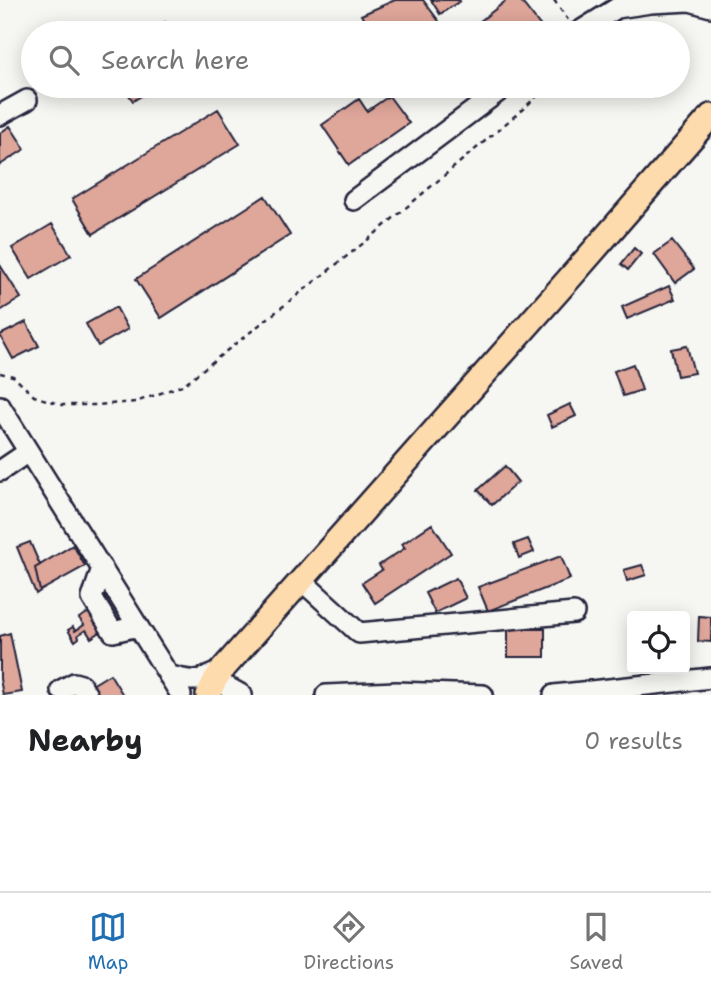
<!DOCTYPE html>
<html lang="en">
<head>
<meta charset="utf-8">
<style>
	body { margin:0; font-family:"Shantell Sans",sans-serif; background:#f6f6f6; color:#202124 }
	.controls { position:absolute; right:21px; bottom:21px; display:grid; overflow:hidden; border-radius:7px; box-shadow:0 4px 18px #0003 }
	.controls button { width:63px; height:63px; display:grid; place-items:center; padding:0; border:0; border-bottom:2px solid #e0e0e0; background:#fff; color:#202124; font:35px sans-serif }
	.list { margin:0; padding:0; list-style:none }
	h2 { display:flex; justify-content:space-between; align-items:center; height:91px; margin:0; padding:0 28px; font-size:30px }
	h2 small { font-size:23px; font-weight:400; color:#757577 }
	.icon { flex:none; width:38px; height:38px; fill:none; stroke:currentColor; stroke-width:2; stroke-linecap:round; stroke-linejoin:round }
	.map { position:relative; flex:none; width:711px; height:695px; overflow:hidden }
	.search { position:absolute; background:#fff; box-shadow:0 4px 18px #0003; left:21px; right:21px; top:21px; height:77px; display:flex; align-items:center; gap:18px; box-sizing:border-box; padding:0 24px; border-radius:38px; color:#757577; font-size:26px }
	.sheet { height:196px; background:#fff }
	nav { display:flex; justify-content:space-around; align-items:center; box-sizing:border-box; height:98px; border-top:2px solid #e0e0e0; background:#fff; font-size:19px; color:#757577 }
	nav a { display:grid; justify-items:center; gap:4px }
	nav .on { color:#1f6fb2 }
	.map>svg:first-child { display:block }
</style>
</head>
<body>
<div class="map">
<svg width="711" height="695" viewBox="0 0 711 695">
	<rect width="100%" height="100%" fill="#f6f6f2"/>
	<filter id="ink" filterUnits="userSpaceOnUse"><feTurbulence type="fractalNoise" baseFrequency=".0143" numOctaves="2"/><feDisplacementMap in="SourceGraphic" scale="14" xChannelSelector="R" yChannelSelector="G"/><feConvolveMatrix kernelMatrix="1 2 1 2 8 2 1 2 1" color-interpolation-filters="sRGB"/></filter>
	<g filter="url(#ink)">
		<path fill="#dfa69a" stroke="#22223b" stroke-width="2" d="M395 0H423L441 24 428 33H373L361 15Z
			M431 0H459L460 1 440 14Z
			M507 0H520L546 33H465Z
			M165 22 172 33H147Z
			M123 86H158L133 101Z
			M389 96 409 123 349 165 322 125 359 99 367 111Z
			M218 109 240 144 93 234 72 199Z
			M10 126 25 149 0 165V133Z
			M265 196 290 235 161 318 136 279Z
			M52 224 71 255 31 279 12 248Z
			M672 241 694 269 675 283 654 254Z
			M634 248 641 254 628 270 621 264Z
			M0 265 21 298 0 311Z
			M669 286 675 299 627 319 622 307Z
			M116 307 128 329 98 346 86 324Z
			M26 322 39 346 13 359 0 335Z
			M687 346 694 373 677 376 671 349Z
			M633 364 642 390 623 396 614 371Z
			M570 404 576 416 552 427 547 415Z
			M505 466 518 482 492 505 478 490Z
			M432 524 451 553 375 603 362 583 382 570 379 565 405 548 402 544Z
			M528 539 534 552 519 558 514 544Z
			M30 542 40 565 35 568 40 591 36 594 17 547Z
			M73 545 85 566 40 591 35 568Z
			M561 556 570 579 488 611 478 587Z
			M642 565 646 575 627 581 624 570Z
			M456 578 466 598 435 613 425 593Z
			M93 610 105 629 91 638 86 630 78 635 79 638 75 641 68 630 73 627 75 631 84 625 79 618Z
			M699 616 711 617V642L698 641Z
			M508 629H545V657H508Z
			M10 633 22 692 3 695 0 679V636Z
			M110 674 123 695H99L92 685Z"/>
		<g fill="none" stroke-linecap="round" stroke-linejoin="round">
			<defs>
				<path id="minor" d="M577 33 617 8 651 3 690 1 711 7
					M0 115 27 100
					M354 200 506 86
					M0 406 181 695
					M0 471 28 452
					M102 568 92 598 113 632 138 626
					M301 580 359 633 574 613
					M168 675C193 683 199 682 222 670
					M215 680 242 695
					M61 690 74 683 81 685 87 695
					M326 695 396 692 483 695
					M554 695 711 678"/>
				<path id="major" d="M208 695 215 680 222 670 575 272 711 116"/>
			</defs>
			<use href="#minor" stroke="#22223b" stroke-width="24"/>
			<use href="#major" stroke="#22223b" stroke-width="28"/>
			<path stroke="#22223b" stroke-width="2.5" stroke-dasharray="5 5" stroke-linecap="butt" d="M554 0 568 20
				M630 33 647 21
				M0 373 13 376 34 396 62 405H97L136 402 183 385 370 238 523 109 548 86"/>
			<use href="#minor" stroke="#f6f6f2" stroke-width="19"/>
			<use href="#major" stroke="#fedbac" stroke-width="23"/>
		</g>
	</g>
</svg>
<div class="controls">
<button><svg class="icon" aria-label="locate" viewBox="0 0 24 24"><circle cx="12" cy="12" r="6"/><path d="M12 2v4M12 18v4M2 12h4M18 12h4"/></svg></button>
</div>
<div class="search"><svg class="icon" aria-label="search" viewBox="0 0 24 24"><circle cx="10" cy="10" r="6"/><path d="M15 15l6 6"/></svg>Search here</div>
</div>
<section class="sheet">
<h2>Nearby<small>0 results</small></h2>
<ul class="list">
</ul>
</section>
<nav>
<a class="on"><svg class="icon" aria-label="map" viewBox="0 0 24 24"><path d="M3 6l6-2 6 2 6-2v14l-6 2-6-2-6 2zM9 4v14M15 6v14"/></svg>Map</a>
<a><svg class="icon" aria-label="directions" viewBox="0 0 24 24"><path d="M12 3l9 9-9 9-9-9zM9 14v-3h6M13 9l2 2-2 2"/></svg>Directions</a>
<a><svg class="icon" aria-label="saved" viewBox="0 0 24 24"><path d="M7 4h10v16l-5-4-5 4z"/></svg>Saved</a>
</nav>
</body>
</html>
